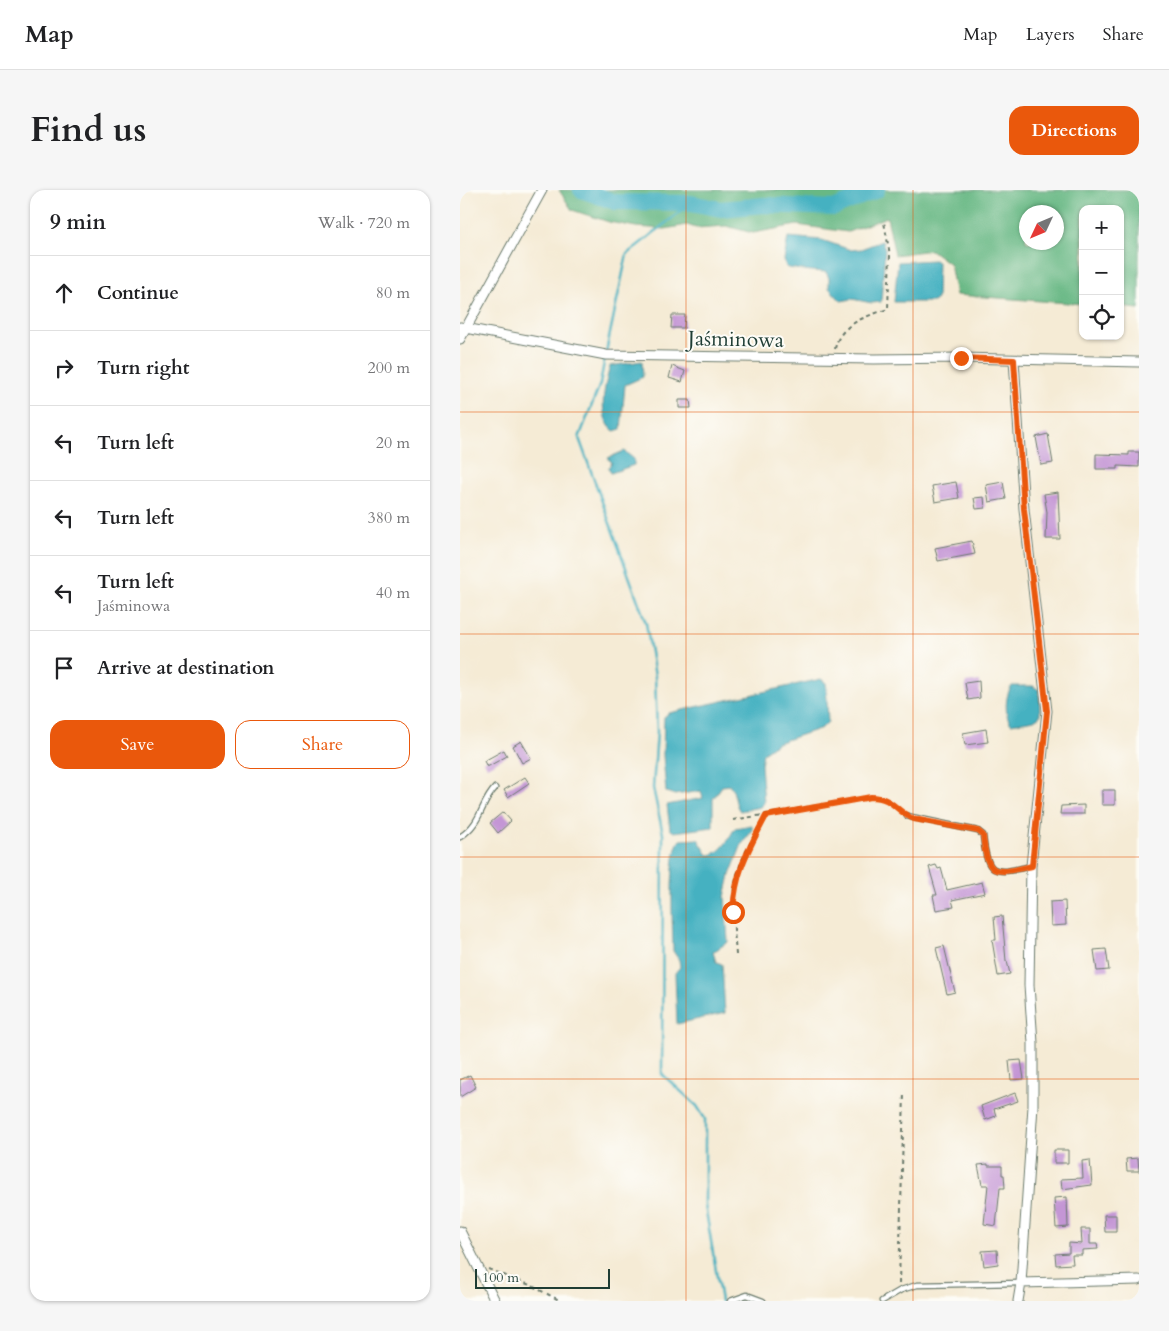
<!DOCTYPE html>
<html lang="en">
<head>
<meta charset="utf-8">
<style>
	body { margin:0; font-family:Cardo,serif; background:#f6f6f6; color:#202124 }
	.controls { position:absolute; right:15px; top:15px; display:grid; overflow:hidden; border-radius:10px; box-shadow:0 1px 4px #0004 }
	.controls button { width:45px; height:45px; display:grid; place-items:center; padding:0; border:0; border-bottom:1px solid #e0e0e0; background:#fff; color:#202124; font:25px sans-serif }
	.compass { position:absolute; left:559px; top:15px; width:45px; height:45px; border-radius:50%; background:#fff; box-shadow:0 1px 4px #0004; rotate:226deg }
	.scale { position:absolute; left:15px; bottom:12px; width:135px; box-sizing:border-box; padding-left:5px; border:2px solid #1f3d34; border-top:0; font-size:14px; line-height:18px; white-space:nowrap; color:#1f3d34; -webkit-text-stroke:4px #fdfcf7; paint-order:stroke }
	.stop { position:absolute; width:15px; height:15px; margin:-11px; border:4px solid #ea580c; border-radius:50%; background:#fff }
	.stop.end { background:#ea580c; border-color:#fff; box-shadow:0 1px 5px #0008 }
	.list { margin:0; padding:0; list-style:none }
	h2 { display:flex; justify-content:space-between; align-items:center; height:65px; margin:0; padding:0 20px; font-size:21px }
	h2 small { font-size:16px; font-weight:400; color:#757577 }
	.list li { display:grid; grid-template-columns:32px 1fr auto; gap:15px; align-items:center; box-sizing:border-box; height:75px; padding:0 20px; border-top:1px solid #e0e0e0 }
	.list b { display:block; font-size:19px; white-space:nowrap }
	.list p { margin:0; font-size:16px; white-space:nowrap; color:#757577 }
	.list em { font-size:16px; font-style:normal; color:#757577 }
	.actions { display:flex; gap:10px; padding:15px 20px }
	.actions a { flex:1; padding:11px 0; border:1px solid #ea580c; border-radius:15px; text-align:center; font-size:18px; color:#ea580c }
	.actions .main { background:#ea580c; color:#fff }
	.icon { flex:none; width:28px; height:28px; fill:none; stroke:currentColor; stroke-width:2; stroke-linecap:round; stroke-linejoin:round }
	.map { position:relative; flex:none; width:679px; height:1111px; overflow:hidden; border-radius:15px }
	header { display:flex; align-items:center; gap:30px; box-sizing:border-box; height:70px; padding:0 25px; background:#fff; border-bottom:1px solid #e0e0e0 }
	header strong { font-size:24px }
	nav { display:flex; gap:28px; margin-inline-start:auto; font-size:18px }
	.intro { display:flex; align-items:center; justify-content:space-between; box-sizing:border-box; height:120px; padding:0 30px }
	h1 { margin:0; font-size:35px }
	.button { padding:12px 22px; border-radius:15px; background:#ea580c; color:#fff; font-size:18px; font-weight:700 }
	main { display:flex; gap:30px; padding:0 30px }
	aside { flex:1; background:#fff; border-radius:15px; box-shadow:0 1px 4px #0004 }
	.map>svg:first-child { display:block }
</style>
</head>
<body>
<header>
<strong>Map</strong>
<nav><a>Map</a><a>Layers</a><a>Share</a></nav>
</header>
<div class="intro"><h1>Find us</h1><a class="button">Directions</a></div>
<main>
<aside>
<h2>9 min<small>Walk · 720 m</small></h2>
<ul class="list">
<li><svg class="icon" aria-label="ahead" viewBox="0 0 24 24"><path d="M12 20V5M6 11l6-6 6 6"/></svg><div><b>Continue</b></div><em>80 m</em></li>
<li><svg class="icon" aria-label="right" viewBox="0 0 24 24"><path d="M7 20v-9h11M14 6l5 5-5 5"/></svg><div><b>Turn right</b></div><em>200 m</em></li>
<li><svg class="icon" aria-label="left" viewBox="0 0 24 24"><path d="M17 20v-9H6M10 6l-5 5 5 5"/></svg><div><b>Turn left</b></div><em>20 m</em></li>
<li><svg class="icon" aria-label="left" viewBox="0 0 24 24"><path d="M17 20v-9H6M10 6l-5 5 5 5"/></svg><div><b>Turn left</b></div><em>380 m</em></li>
<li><svg class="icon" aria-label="left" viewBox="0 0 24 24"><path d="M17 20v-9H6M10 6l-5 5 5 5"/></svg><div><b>Turn left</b><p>Jaśminowa</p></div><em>40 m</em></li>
<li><svg class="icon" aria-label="arrive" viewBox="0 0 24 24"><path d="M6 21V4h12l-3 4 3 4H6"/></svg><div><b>Arrive at destination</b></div></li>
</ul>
<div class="actions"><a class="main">Save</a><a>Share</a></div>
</aside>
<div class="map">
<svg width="679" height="1111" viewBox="0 0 679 1111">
	<rect width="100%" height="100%" fill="#fdfcf7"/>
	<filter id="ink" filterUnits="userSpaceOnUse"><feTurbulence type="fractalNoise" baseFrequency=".02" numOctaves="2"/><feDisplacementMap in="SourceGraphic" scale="10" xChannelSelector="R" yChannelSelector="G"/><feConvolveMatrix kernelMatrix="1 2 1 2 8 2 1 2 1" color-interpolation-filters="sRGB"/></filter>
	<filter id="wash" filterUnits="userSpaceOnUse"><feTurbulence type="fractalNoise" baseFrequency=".0096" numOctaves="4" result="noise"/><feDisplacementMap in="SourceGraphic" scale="20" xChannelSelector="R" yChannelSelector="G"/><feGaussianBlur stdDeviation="1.12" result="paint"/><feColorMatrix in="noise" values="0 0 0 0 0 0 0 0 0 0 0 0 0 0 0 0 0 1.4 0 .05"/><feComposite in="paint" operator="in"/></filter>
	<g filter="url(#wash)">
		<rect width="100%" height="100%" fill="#f5ebd5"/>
		<path fill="#68b884" stroke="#447a5c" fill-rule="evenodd" d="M99 0H679V119L660 117V19H623V114L496 105 490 74 471 60 435 65 427 27 388 42 337 35 293 43 266 36 236 38 227 35 205 39 176 37 149 32 112 20ZM566 22H596V52H566Z"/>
		<path fill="#44b1c1" stroke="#32777a" d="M328 47 362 50 391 60 401 59 422 51 425 59 421 112 412 113 392 109 381 111 369 98V88L366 82C360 82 330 79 326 77L324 70Z
			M474 70 478 72 477 109 473 112H434L438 72Z
			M182 171 183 187 165 195 161 239 154 241C136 226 145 196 150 176Z
			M164 261 174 269V275L151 283 148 277 152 273 148 268Z
			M361 489 366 493 368 532 362 538 317 553 303 563 301 575 304 613 300 617 280 621C274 614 276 603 270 595L262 596 253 609V637L214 642 210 639 207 615 243 608 241 601 215 605 206 602 203 565 204 527 209 523Z
			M552 496H573L579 500 580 526 574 530 551 534C544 525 545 504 552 496Z
			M292 635V641L282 654 270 685 265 707 268 752 253 762 256 772 262 774 265 823 217 834 215 783 220 777 219 770 213 761C213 740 208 663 220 650L238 649 248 665C262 664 268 649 275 638Z"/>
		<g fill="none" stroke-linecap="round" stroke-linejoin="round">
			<path stroke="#44b1c1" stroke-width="2.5" d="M146 162 167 64 231 13
				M145 167 140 194 119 248 186 433 195 486 197 542 193 598 203 644 202 884 237 916 245 929V1015L261 1111"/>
			<path stroke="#44b1c1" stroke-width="16" d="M121 0 155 12 231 13 261 19 304 15 374 18 417 0"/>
		</g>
		<g id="blocks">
			<path fill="#c496d5" d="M212 125H225L224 138H211Z
				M212 176 225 181 222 192 209 188Z
				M219 210H230L231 218H219Z
				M588 244 593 273 581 275 576 247Z
				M669 262H679V277L658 276V279H636V264L669 265Z
				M496 292 499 308 475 312 472 296Z
				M543 292 546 309 529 312 526 295Z
				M598 302 600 349H586L587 322 584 304Z
				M524 307 525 318 516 319 514 308Z
				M512 351 515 364 478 371 475 358Z
				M519 491 520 508 508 510 505 493Z
				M526 539 528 552 505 555 503 543Z
				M61 551 71 568 62 573 53 556Z
				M44 560 47 566 27 577 24 571Z
				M65 587 69 593 48 607 44 600Z
				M642 600H655V615H642Z
				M624 615V624H600L601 616Z
				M43 622 51 631 38 643 30 633Z
				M476 675 478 679 481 678 487 700 522 692 525 703 492 710 494 717 476 720 473 705H477L469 677Z
				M605 711 606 735 591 736 590 712Z
				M542 726 546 771H547L550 784 538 786 532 750H536L534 727Z
				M484 756 495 802 487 804 476 758Z
				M646 759 649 780 637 781 634 760Z
				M561 870 564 889 551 890 549 871Z
				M10 885 16 897 0 907V890Z
				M555 903 558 911 534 919 536 926 525 930 521 916Z
				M594 960H608V973H594Z
				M678 968 679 981H667L666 969Z
				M630 970 632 995 602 999 601 989 623 988 622 971Z
				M528 974V976H542V985H544L545 998H540L536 1036 524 1034 528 995H522L518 975Z
				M607 1007 608 1037 596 1038 594 1008Z
				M644 1025H656V1042H645Z
				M621 1039H630V1054H637L638 1059 622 1060V1065H612L613 1074 596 1075 595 1064 609 1063V1053L622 1054Z
				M537 1060 538 1074 524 1076 522 1061Z"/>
		</g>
	</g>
	<g filter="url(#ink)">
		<use href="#blocks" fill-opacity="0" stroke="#6a7a6c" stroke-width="1"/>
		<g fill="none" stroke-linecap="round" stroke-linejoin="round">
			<defs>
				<path id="lane" d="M447 626 518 641 523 645C527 688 535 684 571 676
					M0 647C22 633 20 614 35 598
					M270 1111 287 1105 303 1111
					M422 1111 441 1100 457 1095 561 1093"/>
				<path id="street" d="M0 137 146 165 414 169 501 168 679 172
					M0 149 82 0
					M554 170 564 319 587 521 571 676 569 795 573 853V916L561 1093 679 1090
					M0 1041 35 1111
					M558 1111 561 1093"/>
			</defs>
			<use href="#lane" stroke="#6a7a6c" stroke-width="7"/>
			<use href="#street" stroke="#6a7a6c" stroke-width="11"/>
			<path stroke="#6a7a6c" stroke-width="2" stroke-dasharray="4 4" stroke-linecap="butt" d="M375 159C379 134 407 126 428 119L430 65 424 32
				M273 630 411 607 428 610 442 622
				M276 765C274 737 270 709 278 682 284 662 296 644 306 626
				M28 1079 70 1095 101 1111
				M439 1094 444 902"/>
			<use href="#lane" stroke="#fff" stroke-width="4.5"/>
			<use href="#street" stroke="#fff" stroke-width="9"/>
		</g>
	</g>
	<g fill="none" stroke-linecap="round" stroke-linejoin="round" filter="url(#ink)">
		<path stroke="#ea580c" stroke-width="6" d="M273 722C275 682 288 660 306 626L411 607C433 607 436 622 454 629L518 641 523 645C527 688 535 684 572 676L587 521 564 319 554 170 501 168"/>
	</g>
	<path fill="none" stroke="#e8590c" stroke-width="1" stroke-opacity="0.55" d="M226 0V1111M453 0V1111M0 222H679M0 444H679M0 667H679M0 889H679"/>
	<g text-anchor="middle" stroke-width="4" stroke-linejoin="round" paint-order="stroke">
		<g font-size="21" fill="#1f3d34" stroke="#fdfcf7">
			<text transform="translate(276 149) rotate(1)" y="7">Jaśminowa</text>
		</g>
	</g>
</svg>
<div class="controls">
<button>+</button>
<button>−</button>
<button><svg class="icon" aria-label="locate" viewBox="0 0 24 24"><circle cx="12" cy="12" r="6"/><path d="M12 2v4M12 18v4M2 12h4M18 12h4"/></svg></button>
</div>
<svg class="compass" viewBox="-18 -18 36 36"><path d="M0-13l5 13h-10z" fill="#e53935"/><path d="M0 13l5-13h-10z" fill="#757577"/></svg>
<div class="scale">100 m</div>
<div class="stop" style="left:273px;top:722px"></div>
<div class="stop end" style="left:501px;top:168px"></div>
</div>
</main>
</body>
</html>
